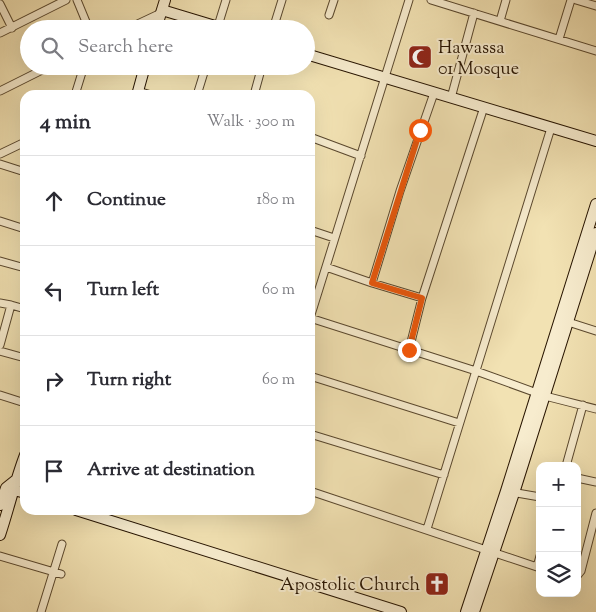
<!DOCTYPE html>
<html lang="en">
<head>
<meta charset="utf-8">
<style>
	body { margin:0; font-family:"Sorts Mill Goudy",serif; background:#f7f7f7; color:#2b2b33 }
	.controls { position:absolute; right:15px; bottom:15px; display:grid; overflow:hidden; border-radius:10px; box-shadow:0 5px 20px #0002 }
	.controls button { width:45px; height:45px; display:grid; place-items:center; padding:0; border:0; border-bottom:1px solid #e1e1e2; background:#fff; color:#2b2b33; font:25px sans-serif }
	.stop { position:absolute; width:15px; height:15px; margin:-11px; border:4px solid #ea580c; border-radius:50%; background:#fff }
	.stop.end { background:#ea580c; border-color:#fff; box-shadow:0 1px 5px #0008 }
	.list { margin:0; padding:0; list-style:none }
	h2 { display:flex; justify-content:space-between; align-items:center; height:65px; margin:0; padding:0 20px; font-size:21px }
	h2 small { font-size:16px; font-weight:400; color:#7c7c81 }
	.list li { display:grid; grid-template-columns:32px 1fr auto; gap:15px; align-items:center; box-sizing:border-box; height:90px; padding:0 20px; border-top:1px solid #e1e1e2 }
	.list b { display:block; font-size:19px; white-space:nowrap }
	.list em { font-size:16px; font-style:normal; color:#7c7c81 }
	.icon { flex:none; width:28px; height:28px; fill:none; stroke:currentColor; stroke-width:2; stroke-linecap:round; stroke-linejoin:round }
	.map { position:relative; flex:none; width:596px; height:612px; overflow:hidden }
	.search { position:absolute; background:#fff; box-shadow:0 5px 20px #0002; left:20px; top:20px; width:295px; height:55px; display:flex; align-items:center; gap:12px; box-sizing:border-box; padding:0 18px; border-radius:28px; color:#7c7c81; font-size:19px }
	.panel { position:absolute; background:#fff; box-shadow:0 5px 20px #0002; left:20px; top:90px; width:295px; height:425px; border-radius:15px }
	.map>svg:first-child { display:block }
</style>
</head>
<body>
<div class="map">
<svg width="596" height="612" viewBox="0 0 596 612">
	<rect width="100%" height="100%" fill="#f2e2b3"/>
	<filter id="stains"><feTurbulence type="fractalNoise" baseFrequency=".004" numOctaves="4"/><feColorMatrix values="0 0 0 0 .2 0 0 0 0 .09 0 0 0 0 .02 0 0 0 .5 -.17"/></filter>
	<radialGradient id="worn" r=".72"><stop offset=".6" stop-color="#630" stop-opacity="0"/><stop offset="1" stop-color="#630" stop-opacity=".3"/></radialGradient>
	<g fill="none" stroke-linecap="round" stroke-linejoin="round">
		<defs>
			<path id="street" d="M77 0 89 29
				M431 0 596 51
				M576 0 596 6
				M0 4 12 28
				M329 15 334 0
				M500 21 506 0
				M127 29 161 13
				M217 29 226 0
				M273 29 282 0
				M0 33 66 0
				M559 39 571 0
				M0 91 50 66
				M138 91 151 95
				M75 95 84 66
				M197 95 206 66
				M254 95 262 66
				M451 98 474 13
				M310 137 361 156
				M0 154 25 142
				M0 164 25 172
				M0 221 25 229
				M310 230 334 238
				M0 261 25 268
				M326 267 372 283 422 298
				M372 283 400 191 434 93
				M0 303 11 305 0 345
				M11 305 25 309
				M310 318 409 0
				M310 318 476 371 545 396 596 409
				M565 321 596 331
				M409 350 422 298 484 107
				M0 351 25 358
				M310 376 459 423
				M0 395 25 403
				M310 434 444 475
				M566 466 583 405
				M577 478 596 482
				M310 491 540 568
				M511 492 540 497
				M427 529 551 128
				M0 556 61 574
				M537 567 540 556
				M577 576 581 571 596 513
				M41 612 62 544"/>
			<path id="secondary" d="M162 10 225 29
				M156 29 165 0
				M306 54 596 141
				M137 95 145 66
				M8 488 25 493
				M0 505 6 488 16 480
				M76 510 401 612
				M0 535C9 508 15 481 25 455
				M466 612 506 491 596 204
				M474 612 514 493 596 233"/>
		</defs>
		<use href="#street" stroke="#5a482e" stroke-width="9"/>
		<use href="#secondary" stroke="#271401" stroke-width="12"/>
		<use href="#street" stroke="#f7ecce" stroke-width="7"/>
		<use href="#secondary" stroke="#f7ecce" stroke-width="10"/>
	</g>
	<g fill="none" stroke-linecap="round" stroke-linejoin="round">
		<path stroke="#ea580c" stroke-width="6" d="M409 350 422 298 372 283 420 130"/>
	</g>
	<defs>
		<symbol id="mosque-square" viewBox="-11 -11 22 22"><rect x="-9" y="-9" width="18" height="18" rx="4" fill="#8f2418" stroke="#f7ecce"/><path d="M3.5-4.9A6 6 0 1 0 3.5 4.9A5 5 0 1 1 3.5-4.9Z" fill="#fff"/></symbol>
		<symbol id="church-square" viewBox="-11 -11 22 22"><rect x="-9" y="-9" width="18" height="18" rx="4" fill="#8f2418" stroke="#f7ecce"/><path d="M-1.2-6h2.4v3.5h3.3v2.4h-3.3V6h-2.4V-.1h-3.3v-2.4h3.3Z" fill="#fff"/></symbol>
	</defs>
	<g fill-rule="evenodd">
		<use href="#mosque-square" x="406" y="43" width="28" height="28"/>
		<use href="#church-square" x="423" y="570" width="28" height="28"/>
	</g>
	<g text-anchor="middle" stroke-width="4" stroke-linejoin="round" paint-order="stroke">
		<g font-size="18" fill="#271401" stroke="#f7ecce" text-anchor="start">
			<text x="438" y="53">Hawassa<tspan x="438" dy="21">01 Mosque</tspan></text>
			<text x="420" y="590" text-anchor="end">Apostolic Church</text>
		</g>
	</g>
	<rect width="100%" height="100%" filter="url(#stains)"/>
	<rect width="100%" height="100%" fill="url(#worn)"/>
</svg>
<div class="controls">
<button>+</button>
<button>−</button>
<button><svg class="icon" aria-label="layers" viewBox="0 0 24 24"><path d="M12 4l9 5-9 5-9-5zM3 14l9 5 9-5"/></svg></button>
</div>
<div class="stop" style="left:420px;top:130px"></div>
<div class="stop end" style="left:409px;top:350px"></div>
<div class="search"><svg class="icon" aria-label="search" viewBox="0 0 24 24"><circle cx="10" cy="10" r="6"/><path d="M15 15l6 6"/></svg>Search here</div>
<section class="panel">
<h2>4 min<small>Walk · 300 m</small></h2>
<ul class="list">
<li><svg class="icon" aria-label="ahead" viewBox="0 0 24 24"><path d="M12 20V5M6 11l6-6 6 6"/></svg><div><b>Continue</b></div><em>180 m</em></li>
<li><svg class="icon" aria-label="left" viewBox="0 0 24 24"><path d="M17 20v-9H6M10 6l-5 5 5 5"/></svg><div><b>Turn left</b></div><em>60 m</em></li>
<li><svg class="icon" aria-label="right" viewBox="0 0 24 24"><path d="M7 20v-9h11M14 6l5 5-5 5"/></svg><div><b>Turn right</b></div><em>60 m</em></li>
<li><svg class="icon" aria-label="arrive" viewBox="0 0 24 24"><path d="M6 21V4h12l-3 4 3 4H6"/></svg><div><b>Arrive at destination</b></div></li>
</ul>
</section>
</div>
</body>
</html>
